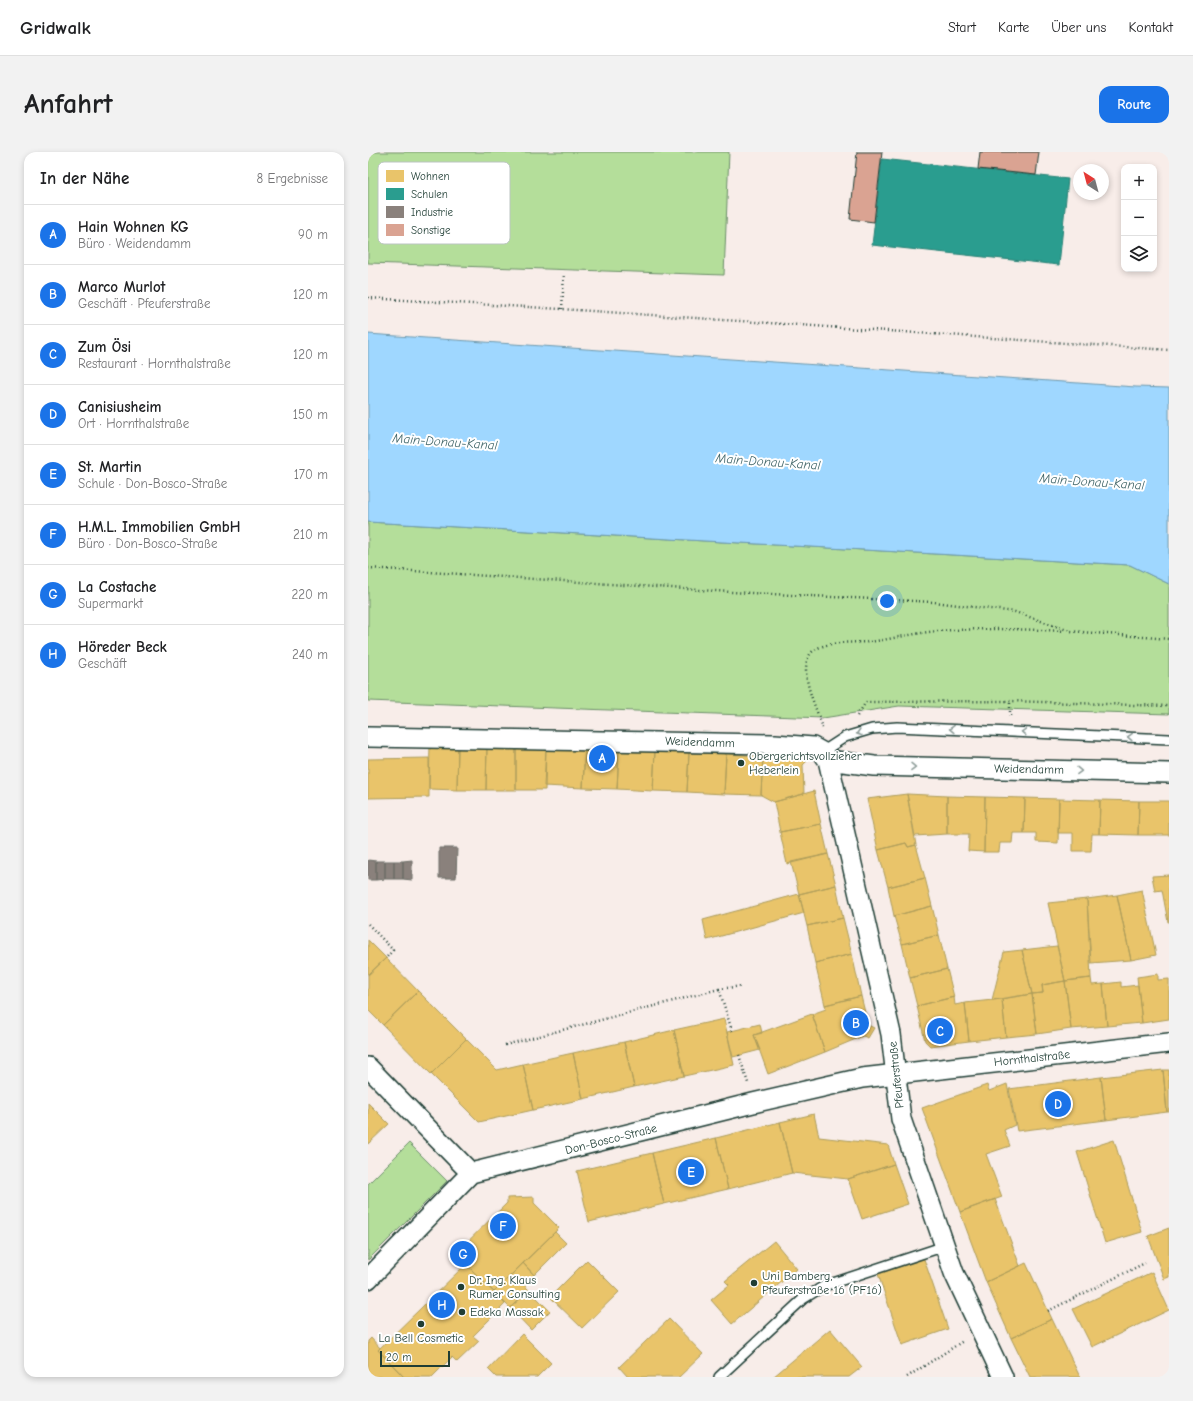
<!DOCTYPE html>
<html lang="de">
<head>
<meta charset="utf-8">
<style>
	body { margin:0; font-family:"Comic Neue",sans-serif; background:#f2f2f2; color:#202124 }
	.controls { position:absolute; right:12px; top:12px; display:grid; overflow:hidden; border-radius:8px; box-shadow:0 2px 6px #0003 }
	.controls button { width:36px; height:36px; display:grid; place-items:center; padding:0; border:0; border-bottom:1px solid #e0e0e0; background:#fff; color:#202124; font:20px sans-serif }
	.compass { position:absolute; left:705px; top:12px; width:36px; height:36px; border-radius:50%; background:#fff; box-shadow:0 2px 6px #0003; rotate:324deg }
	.scale { position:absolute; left:12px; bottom:10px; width:70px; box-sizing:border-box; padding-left:4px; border:2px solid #1f3d34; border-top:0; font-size:11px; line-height:14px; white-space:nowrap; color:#1f3d34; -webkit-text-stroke:3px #fff; paint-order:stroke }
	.you { position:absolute; left:519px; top:449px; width:14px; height:14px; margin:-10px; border:3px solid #fff; border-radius:50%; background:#1a73e8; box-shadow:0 0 0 6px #1a73e833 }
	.badge { display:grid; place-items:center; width:26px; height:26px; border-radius:50%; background:#1a73e8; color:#fff; font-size:13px; font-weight:700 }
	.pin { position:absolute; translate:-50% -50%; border:2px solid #fff; box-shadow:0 1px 4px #0006 }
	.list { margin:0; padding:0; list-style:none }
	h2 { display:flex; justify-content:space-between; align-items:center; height:52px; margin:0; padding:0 16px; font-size:17px }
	h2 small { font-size:13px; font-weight:400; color:#757577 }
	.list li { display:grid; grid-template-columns:26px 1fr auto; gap:12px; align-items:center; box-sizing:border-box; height:60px; padding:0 16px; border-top:1px solid #e0e0e0 }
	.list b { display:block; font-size:15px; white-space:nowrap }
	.list p { margin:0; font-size:13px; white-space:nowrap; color:#757577 }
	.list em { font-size:13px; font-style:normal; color:#757577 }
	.icon { flex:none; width:22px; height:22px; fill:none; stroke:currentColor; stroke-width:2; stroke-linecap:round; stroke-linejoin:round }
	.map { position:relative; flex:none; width:801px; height:1225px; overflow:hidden; border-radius:12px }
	header { display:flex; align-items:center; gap:24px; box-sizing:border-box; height:56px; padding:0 20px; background:#fff; border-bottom:1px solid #e0e0e0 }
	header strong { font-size:19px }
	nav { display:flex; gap:22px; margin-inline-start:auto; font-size:14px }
	.intro { display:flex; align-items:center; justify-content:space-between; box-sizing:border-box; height:96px; padding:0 24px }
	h1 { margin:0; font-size:28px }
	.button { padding:10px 18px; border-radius:12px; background:#1a73e8; color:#fff; font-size:14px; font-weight:700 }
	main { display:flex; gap:24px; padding:0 24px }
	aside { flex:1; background:#fff; border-radius:12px; box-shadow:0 2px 6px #0003 }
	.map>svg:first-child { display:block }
</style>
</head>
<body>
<header>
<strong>Gridwalk</strong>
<nav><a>Start</a><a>Karte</a><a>Über uns</a><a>Kontakt</a></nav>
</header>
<div class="intro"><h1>Anfahrt</h1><a class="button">Route</a></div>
<main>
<aside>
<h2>In der Nähe<small>8 Ergebnisse</small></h2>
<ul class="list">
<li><span class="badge">A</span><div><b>Hain Wohnen KG</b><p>Büro · Weidendamm</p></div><em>90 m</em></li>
<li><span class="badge">B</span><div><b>Marco Murlot</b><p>Geschäft · Pfeuferstraße</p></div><em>120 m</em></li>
<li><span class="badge">C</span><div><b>Zum Ösi</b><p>Restaurant · Hornthalstraße</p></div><em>120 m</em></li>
<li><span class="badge">D</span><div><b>Canisiusheim</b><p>Ort · Hornthalstraße</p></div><em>150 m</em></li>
<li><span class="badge">E</span><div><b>St. Martin</b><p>Schule · Don-Bosco-Straße</p></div><em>170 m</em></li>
<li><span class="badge">F</span><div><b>H.M.L. Immobilien GmbH</b><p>Büro · Don-Bosco-Straße</p></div><em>210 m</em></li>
<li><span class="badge">G</span><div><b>La Costache</b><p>Supermarkt</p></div><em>220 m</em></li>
<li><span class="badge">H</span><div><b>Höreder Beck</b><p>Geschäft</p></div><em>240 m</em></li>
</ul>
</aside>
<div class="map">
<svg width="801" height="1225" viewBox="0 0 801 1225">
	<rect width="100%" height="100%" fill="#f8ede9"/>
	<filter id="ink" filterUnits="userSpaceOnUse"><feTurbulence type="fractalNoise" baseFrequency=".025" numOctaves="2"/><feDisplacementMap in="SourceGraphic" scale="8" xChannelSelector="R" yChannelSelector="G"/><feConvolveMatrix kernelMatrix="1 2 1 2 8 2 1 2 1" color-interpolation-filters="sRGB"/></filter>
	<g filter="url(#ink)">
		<path fill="#b4de9a" stroke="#6a8e67" d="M0 0H361L356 123 0 111Z
			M0 370 762 413 801 432V562L531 554 455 566 0 549Z
			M41 991 79 1029 0 1108V1032Z"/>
		<path fill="#9fd7ff" stroke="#6c99ae" d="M0 182 768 235 801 236V432L762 413 0 370Z"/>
		<path fill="#e9c46a" stroke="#ac9c5a" d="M62 593 90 594 89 638 61 637Z
			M90 594H119L118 638H89Z
			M119 594H148V638H118Z
			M148 594 178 595 177 638H148Z
			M178 595 217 596 215 636 176 634Z
			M217 596 251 598 249 637 215 636Z
			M251 598 287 599 285 639 249 637Z
			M287 599 321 601 319 640 285 639Z
			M321 601 358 602 356 642 319 640Z
			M431 601 439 609 435 613 436 642 406 650 393 643 395 604 426 606Z
			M358 602 395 604 393 643 356 642Z
			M61 606V645L0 646V607Z
			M446 639 453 672 412 680 406 650Z
			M539 642 548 693 540 695 538 691 510 698 499 647Z
			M539 642 579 644V682L547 684Z
			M579 644 617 645 616 700 600 699 601 682H579Z
			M617 645 657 646 656 681H645L644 691H632L631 700H616Z
			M657 646 691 647 690 691 668 690V681H656Z
			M691 647 732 648 731 682H724L723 699H705V681H690Z
			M732 648 771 649 770 683 731 682Z
			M771 649H801V683H770Z
			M453 672 460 702 419 712 412 680Z
			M538 691 540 695 548 693 557 726 520 735 510 698Z
			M460 702 468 733 431 742 423 710Z
			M801 723V770H800L794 738 787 739 784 724Z
			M557 726 564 754 526 764 520 735Z
			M468 733 475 766 439 774 431 742Z
			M774 738 788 803 763 808 749 743Z
			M431 742 436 761 339 788 335 768Z
			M749 743 763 808 723 811 719 747Z
			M719 747 723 826 697 829 680 751Z
			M564 754 571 783 534 792 526 764Z
			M475 766 484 802 447 811 439 774Z
			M571 783 579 817 542 826 534 792Z
			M0 788 18 806 0 823Z
			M689 794 697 829 674 833 675 841 664 842 654 798Z
			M654 798 664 842 624 848 636 800Z
			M484 802 493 844 457 853 447 811Z
			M18 806 50 839 15 873 0 858V823Z
			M579 817 586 845 549 854 542 826Z
			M790 822V828L801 827V867L774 871 769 825Z
			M723 826 724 833 735 832 739 874 703 877 697 829Z
			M697 829 703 877 669 882 664 842 675 841 674 833Z
			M753 830V835L770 833 774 871 739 874 735 832Z
			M50 839 98 887 63 922 15 873Z
			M664 842 669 882 638 885 634 847Z
			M493 844 500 873 506 876 500 886 495 884 457 900 444 862 458 857 457 853Z
			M586 845 587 853 597 851 601 889 562 894 557 889 549 854Z
			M634 847 638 885 601 889 597 851Z
			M444 862 457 900 400 922 386 883Z
			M356 867 366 913 316 924 306 878Z
			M392 872 394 881 386 883 392 898 365 905 359 880Z
			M306 878 316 924 266 935 256 890Z
			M98 887 129 918 155 912 165 958 111 970 63 922Z
			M256 890 266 935 215 947 205 901Z
			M205 901 215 947 165 958 155 912Z
			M795 918H801V960H799Z
			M795 918 799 960 738 968 733 925Z
			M733 925 738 968 649 979 641 937Z
			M639 932 647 973 636 978 642 994 618 1002 634 1045 592 1060 554 956 619 933 621 939Z
			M0 951 21 972 0 992Z
			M446 962 451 985 520 993 526 1012 480 1027 424 1021 412 970Z
			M412 970 424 1021 360 1037 348 986Z
			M348 986 360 1037 296 1052 284 1001Z
			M746 988 774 1080 737 1091 709 1000Z
			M284 1001 296 1052 221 1070 209 1019Z
			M526 1012 540 1052 494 1067 480 1027Z
			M166 1045V1051L191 1076 126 1140 98 1112 95 1114 85 1104 139 1051V1046Z
			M627 1047 652 1114 618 1130 592 1060Z
			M801 1076V1125L796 1127 780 1084Z
			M187 1080 198 1091 166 1123 155 1111Z
			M406 1089 429 1117 364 1172 343 1148 361 1133 357 1129Z
			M556 1107 580 1177 534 1193 510 1122Z
			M219 1108 251 1140 214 1176 182 1145Z
			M155 1111 166 1123 156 1133 161 1138 142 1156 126 1140Z
			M658 1111 684 1167 643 1186 618 1130Z
			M98 1112 137 1152 105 1184 111 1189 89 1210 84 1205 64 1225H36L10 1198Z
			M784 1120 801 1158 724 1195 705 1157Z
			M161 1138 182 1159 163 1178 142 1156Z
			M301 1167 335 1202 311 1225H260L251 1215Z
			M684 1167 712 1225H662L643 1186Z
			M462 1177 494 1215 481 1225H405Z
			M154 1182 183 1211 169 1225H128L120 1217Z
			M3 1186 12 1196 10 1198 36 1225H0V1189Z"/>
		<path fill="#2a9d8f" stroke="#278074" d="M514 7 700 27 691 113 504 93Z"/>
		<path fill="#8a817c" stroke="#6a6d66" d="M71 696H89L88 726H71Z
			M0 708 8 709V728H0Z
			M44 708V728L35 727V709Z
			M8 709H17V727L8 728Z
			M17 709H26V727H17Z
			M26 709H35V727H26Z"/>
		<path fill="#daa392" stroke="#1f3d34" d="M489 0H514L506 70 482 67Z
			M612 0H671L668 23 610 17Z"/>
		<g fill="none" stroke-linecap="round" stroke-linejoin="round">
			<defs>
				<path id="lane" d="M454 600 477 585 504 577 529 575 801 587
					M351 1225 435 1147 456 1134 577 1094"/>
				<path id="street" d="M0 585 407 592 445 595 454 600 460 608 523 882 533 967 586 1121 635 1225
					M460 608 506 614 801 621
					M0 915 103 1021
					M103 1021 385 951 494 926 801 891
					M0 1127 103 1021"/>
			</defs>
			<use href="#lane" stroke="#1f3d34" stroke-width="12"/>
			<use href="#street" stroke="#1f3d34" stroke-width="22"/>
			<path stroke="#1f3d34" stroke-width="2.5" stroke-dasharray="1 3" stroke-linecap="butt" d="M0 146 194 157 801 198
				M194 157 196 122
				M0 416 363 440 566 450 647 460 702 479 801 487
				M489 564 498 550 642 549 801 554
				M642 564V549
				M455 576C449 558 431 522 441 504 449 488 486 491 501 490 524 487 547 481 570 479 612 476 655 477 697 479
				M0 772 25 798 18 806
				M351 837 374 834
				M137 893 351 837 364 879
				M371 903 380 931
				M680 1159 777 1111
				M539 1225 595 1189"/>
			<use href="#lane" stroke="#fff" stroke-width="9"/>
			<use href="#street" stroke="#fff" stroke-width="19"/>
		</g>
		<defs><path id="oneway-chevron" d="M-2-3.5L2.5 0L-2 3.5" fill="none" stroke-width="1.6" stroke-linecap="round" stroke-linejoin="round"/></defs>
		<g stroke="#8f9e9a">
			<use href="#oneway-chevron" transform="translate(584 577) rotate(-178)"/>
			<use href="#oneway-chevron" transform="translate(656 580) rotate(-177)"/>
			<use href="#oneway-chevron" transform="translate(491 581) rotate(164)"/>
			<use href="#oneway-chevron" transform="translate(762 585) rotate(-177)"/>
			<use href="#oneway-chevron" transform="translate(545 615) rotate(1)"/>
			<use href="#oneway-chevron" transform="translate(711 619) rotate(1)"/>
		</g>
	</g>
	<g fill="#1f3d34" stroke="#fff" stroke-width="1.5">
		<circle cx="373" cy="611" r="4"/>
		<circle cx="386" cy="1131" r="4"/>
		<circle cx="93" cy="1135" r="4"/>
		<circle cx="94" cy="1160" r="4"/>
		<circle cx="53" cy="1172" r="4"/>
	</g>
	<g text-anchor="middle" stroke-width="4" stroke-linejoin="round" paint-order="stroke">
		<g font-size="12" fill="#1f3d34" stroke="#fff">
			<text transform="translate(332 590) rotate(2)" y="4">Weidendamm</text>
			<text transform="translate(661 617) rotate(1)" y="4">Weidendamm</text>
			<text transform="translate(664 906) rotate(-6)" y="4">Hornthalstraße</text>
			<text transform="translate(528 923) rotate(-96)" y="4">Pfeuferstraße</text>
			<text transform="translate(243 987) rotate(-14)" y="4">Don-Bosco-Straße</text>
		</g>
		<g font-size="12" fill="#1f3d34" stroke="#fff" text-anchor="start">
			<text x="381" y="608">Obergerichtsvollzieher<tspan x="381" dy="14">Heberlein</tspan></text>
			<text x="394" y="1128">Uni Bamberg,<tspan x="394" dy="14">Pfeuferstraße 16 (PF16)</tspan></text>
			<text x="101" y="1132">Dr. Ing. Klaus<tspan x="101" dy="14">Rumer Consulting</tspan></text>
			<text x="102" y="1164">Edeka Massak</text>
			<text x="53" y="1190" text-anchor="middle">La Bell Cosmetic</text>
		</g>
		<g font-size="13" font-style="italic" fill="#3f6467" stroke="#fff">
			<text transform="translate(77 289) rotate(4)" y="5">Main-Donau-Kanal</text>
			<text transform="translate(400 309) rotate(4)" y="5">Main-Donau-Kanal</text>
			<text transform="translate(724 329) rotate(4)" y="5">Main-Donau-Kanal</text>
		</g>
	</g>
	<rect x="10" y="10" width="132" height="82" rx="6" fill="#fff" stroke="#bcc5c2" stroke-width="1"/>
	<rect x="18" y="18" width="18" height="12" fill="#e9c46a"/>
	<rect x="18" y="36" width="18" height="12" fill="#2a9d8f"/>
	<rect x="18" y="54" width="18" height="12" fill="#8a817c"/>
	<rect x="18" y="72" width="18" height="12" fill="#daa392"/>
	<g font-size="11" fill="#1f3d34">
		<text x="43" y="28">Wohnen</text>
		<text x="43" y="46">Schulen</text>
		<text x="43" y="64">Industrie</text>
		<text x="43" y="82">Sonstige</text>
	</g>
</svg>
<div class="controls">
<button>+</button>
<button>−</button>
<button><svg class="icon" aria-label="layers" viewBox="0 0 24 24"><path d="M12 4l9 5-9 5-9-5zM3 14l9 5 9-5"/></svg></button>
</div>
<svg class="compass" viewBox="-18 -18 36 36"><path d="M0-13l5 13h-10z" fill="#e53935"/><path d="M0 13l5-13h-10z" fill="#757577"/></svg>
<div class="scale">20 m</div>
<div class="you"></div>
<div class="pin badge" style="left:234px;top:606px">A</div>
<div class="pin badge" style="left:488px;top:871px">B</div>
<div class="pin badge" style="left:572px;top:879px">C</div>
<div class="pin badge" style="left:690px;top:952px">D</div>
<div class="pin badge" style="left:323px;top:1020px">E</div>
<div class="pin badge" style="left:135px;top:1074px">F</div>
<div class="pin badge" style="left:95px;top:1102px">G</div>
<div class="pin badge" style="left:74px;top:1153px">H</div>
</div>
</main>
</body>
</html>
